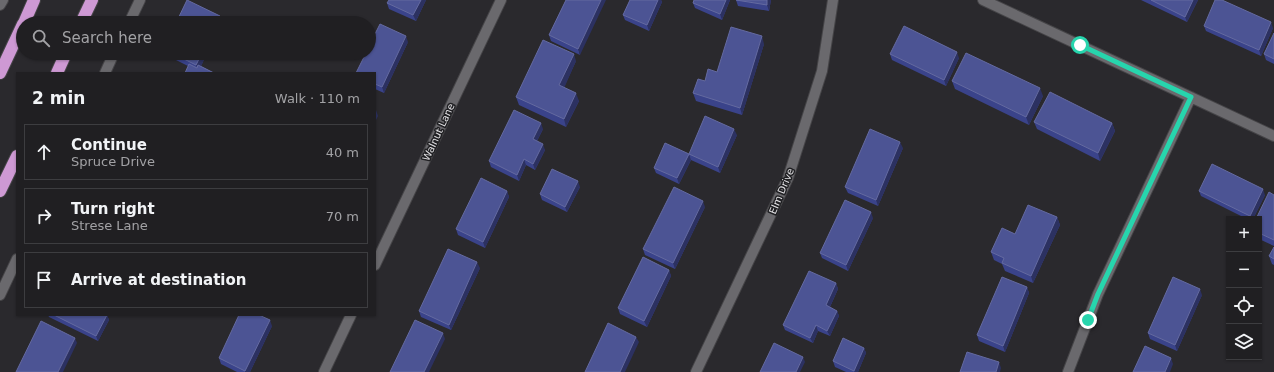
<!DOCTYPE html>
<html lang="en">
<head>
<meta charset="utf-8">
<style>
	body { margin:0; font-family:"DejaVu Sans",sans-serif; background:#2d2c2f; color:#f1f3f6 }
	.controls { position:absolute; right:12px; bottom:12px; display:grid; overflow:hidden; border-radius:0px; box-shadow:0 1px 3px #0004 }
	.controls button { width:36px; height:36px; display:grid; place-items:center; padding:0; border:0; border-bottom:1px solid #3d3d40; background:#201f22; color:#f1f3f6; font:20px sans-serif }
	.stop { position:absolute; width:12px; height:12px; margin:-9px; border:3px solid #27d5ad; border-radius:50%; background:#fff }
	.stop.end { background:#27d5ad; border-color:#fff; box-shadow:0 1px 4px #0008 }
	.list { margin:0; padding:0; list-style:none }
	h2 { display:flex; justify-content:space-between; align-items:center; height:52px; margin:0; padding:0 16px; font-size:17px }
	h2 small { font-size:13px; font-weight:400; color:#a2a2a5 }
	.list li { display:grid; grid-template-columns:26px 1fr auto; gap:12px; align-items:center; box-sizing:border-box; height:56px; margin:0 8px 8px; padding:0 8px; border:1px solid #3d3d40; border-radius:0px }
	.list b { display:block; font-size:15px; white-space:nowrap }
	.list p { margin:0; font-size:13px; white-space:nowrap; color:#a2a2a5 }
	.list em { font-size:13px; font-style:normal; color:#a2a2a5 }
	.icon { flex:none; width:22px; height:22px; fill:none; stroke:currentColor; stroke-width:2; stroke-linecap:round; stroke-linejoin:round }
	.map { position:relative; flex:none; width:1274px; height:372px; overflow:hidden }
	.search { position:absolute; background:#201f22; box-shadow:0 1px 3px #0004; left:16px; top:16px; width:360px; height:44px; display:flex; align-items:center; gap:10px; box-sizing:border-box; padding:0 14px; border-radius:22px; color:#a2a2a5; font-size:15px }
	.panel { position:absolute; background:#201f22; box-shadow:0 1px 3px #0004; left:16px; top:72px; width:360px; height:244px; border-radius:0px }
	.map>svg:first-child { display:block }
</style>
</head>
<body>
<div class="map">
<svg width="1274" height="372" viewBox="0 0 1274 372">
	<rect width="100%" height="100%" fill="#2a292d"/>
	<g fill="none" stroke-linecap="round" stroke-linejoin="round">
		<defs>
			<path id="minor" d="M983 0 1274 136
				M0 5 3 0
				M129 23 140 0
				M105 73 114 53
				M375 265 501 0
				M0 295 17 259
				M324 372 351 315
				M696 372 788 178 822 71 833 0
				M1068 372 1098 294 1191 97"/>
			<path id="highway" d="M24 23 34 0
				M81 23 92 0
				M0 73 23 24
				M57 73 66 53
				M0 191 17 156"/>
		</defs>
		<use href="#minor" stroke="#454447" stroke-width="12"/>
		<use href="#highway" stroke="#454447" stroke-width="14"/>
		<use href="#minor" stroke="#6a696d" stroke-width="10"/>
		<use href="#highway" stroke="#ce99d4" stroke-width="12"/>
	</g>
	<path fill="#3a438a" d="M426 0 416 21 389 9 387 3Z
		M566 0 580 55 551 41 549 35Z
		M630 0H661L662 2 649 31 625 20 623 15Z
		M694 0H730L722 20 695 8 693 3Z
		M736 0H771L769 11 738 6Z
		M1141 0H1198L1187 22Z
		M1204 26 1273 28 1261 56 1206 31Z
		M1274 33V64L1266 60 1264 54Z
		M408 42 384 93 375 89V73Z
		M764 44 742 115 696 101 693 93 705 81 717 72Z
		M165 53H207L201 66 214 73 188 66 166 55Z
		M890 54 959 58 946 86 892 60Z
		M576 61 564 87 579 101 566 127 519 105 516 97Z
		M952 81 1043 96 1029 125 955 89Z
		M1034 122 1112 123 1115 131 1100 161 1037 129Z
		M543 129 537 141 545 150 535 170 526 165 519 181 491 167 489 161Z
		M737 135 720 173 691 160 679 184 656 173 654 168Z
		M903 148 878 206 848 193 845 187Z
		M580 187 567 212 542 200 540 194Z
		M507 191 509 197 485 248 458 235 456 229Z
		M1199 191 1265 195 1253 219H1247L1201 196Z
		M1274 195V246L1259 239V219Z
		M705 207 675 269 645 255 643 249Z
		M1057 217 1060 225 1033 283 1005 271 1002 264 994 260 991 252 1015 234Z
		M873 218 848 271 822 258 820 253Z
		M1274 247V265L1272 264 1269 256Z
		M480 268 451 330 421 317 419 311Z
		M669 270 671 276 647 327 620 314 618 308Z
		M836 283 838 289 830 307 837 311 839 316 830 336 818 331 813 343 785 330 783 325Z
		M1027 287 1029 293 1005 352 979 341 977 335Z
		M1202 295 1177 351 1150 339 1148 333Z
		M48 315H107L109 320 98 341 49 317Z
		M272 326 250 372H237L221 364 219 358Z
		M864 348 866 353 858 372H846L835 367 833 361Z"/>
	<path fill="#2c3161" d="M421 0H426L416 21 413 15Z
		M601 0H606L580 55 578 49Z
		M658 0H661L662 2 649 31 647 25Z
		M726 0H730L722 20 720 14Z
		M767 0H771L769 11 767 5Z
		M1193 0H1198L1187 22 1185 17Z
		M220 16 222 22 221 23H216Z
		M1271 22 1273 28 1261 56 1259 50Z
		M406 36 408 42 384 93 382 87Z
		M762 36 764 44 742 115 740 108Z
		M957 52 959 58 946 86 944 80Z
		M202 53H207L199 71 196 65Z
		M574 54 576 61 562 93 559 85Z
		M1040 88 1043 96 1029 125 1026 117Z
		M576 93 579 101 566 127 564 119Z
		M376 110 378 116 375 122V112Z
		M541 123 543 129 535 145 533 139Z
		M1112 123 1115 131 1100 161 1098 153Z
		M734 129 737 135 720 173 718 167Z
		M900 142 903 148 878 206 876 200Z
		M543 144 545 150 535 170 533 164Z
		M689 154 691 160 679 184 677 178Z
		M524 159 526 165 519 181 517 175Z
		M578 181 580 187 567 212 565 207Z
		M1263 189 1265 195 1253 219H1251L1250 216Z
		M507 191 509 197 485 248 483 242Z
		M703 201 705 207 675 269 673 263Z
		M871 212 873 218 848 271 846 265Z
		M1057 217 1060 225 1033 283 1031 276Z
		M477 262 480 268 451 330 449 325Z
		M669 270 671 276 647 327 644 321Z
		M836 283 838 289 828 311 826 305Z
		M1027 287 1029 293 1005 352 1003 346Z
		M1200 289 1202 295 1177 351 1175 345Z
		M837 311 839 316 830 336 827 331Z
		M107 315 109 320 98 341 96 336Z
		M270 320 272 326 250 372H245V371Z
		M816 325 818 331 813 343 810 338Z
		M443 333 445 339 429 372H424Z
		M636 337 639 342 625 372H620Z
		M75 338 77 343 63 372H58Z
		M864 348 866 353 858 372H855L854 371Z
		M803 357 805 362 800 372H796Z
		M1171 358 1173 364 1170 372H1165Z
		M999 362 1001 368 1000 372H996Z"/>
	<path fill="#4c5494" stroke="#646aa0" d="M187 0 220 16 216 23H176Z
		M389 0H421L413 15 387 3Z
		M566 0H601L578 49 549 35Z
		M630 0H658L647 25 623 15Z
		M694 0H726L720 14 693 3Z
		M736 0H767V5Z
		M1151 0H1193L1185 17Z
		M1215 0H1222L1271 22 1259 50 1204 26Z
		M380 24 406 36 382 87 375 84V73H356L366 53H369V46Z
		M904 26 957 52 944 80 890 54Z
		M731 27 762 36 740 108 693 93 698 79 705 81 708 69 717 72Z
		M1274 33V59L1264 54Z
		M543 40 574 54 559 85 576 93 564 119 516 97Z
		M172 53H202L196 65Z
		M966 53 1040 88 1026 117 952 81Z
		M189 64 197 68 198 65 214 73H185Z
		M1050 92 1112 123 1098 153 1034 122Z
		M514 110 541 123 533 139 543 144 533 164 524 159 517 175 489 161Z
		M705 116 734 129 718 167 689 154 677 178 654 168 665 143 689 154Z
		M870 129 900 142 876 200 845 187Z
		M1212 164 1263 189 1250 216 1199 191Z
		M552 169 578 181 565 207 540 194Z
		M481 178 507 191 483 242 456 229Z
		M674 187 703 201 673 263 643 249Z
		M1269 192 1274 195V240L1259 233V219H1256Z
		M845 200 871 212 846 265 820 253Z
		M1028 205 1057 217 1031 276 1002 263 1004 258 991 252 1002 228 1015 234Z
		M1274 247V259L1269 256Z
		M448 249 477 262 449 325 419 311Z
		M643 257 669 270 644 321 618 308Z
		M809 271 836 283 826 305 837 311 827 331 816 325 810 338 783 325Z
		M1002 277 1027 287 1003 346 977 335Z
		M1173 277 1200 289 1175 345 1148 333Z
		M54 315H107L96 336Z
		M239 315H259L270 320 245 371 219 358Z
		M415 320 443 333 424 372H390Z
		M41 321 75 338 58 372H16Z
		M608 323 636 337 620 372H585Z
		M843 338 864 348 854 371 833 361Z
		M774 343 803 357 796 372H760Z
		M1145 346 1171 358 1165 372H1133Z
		M967 352 999 362 996 372H960Z"/>
	<g fill="none" stroke-linecap="round" stroke-linejoin="round">
		<path stroke="#27d5ad" stroke-width="5" d="M1080 45 1191 97 1098 294 1088 320"/>
	</g>
	<g text-anchor="middle" stroke-width="3" stroke-linejoin="round" paint-order="stroke">
		<g font-size="10" fill="#e3e2e5" stroke="#202023">
			<text transform="translate(438 132) rotate(-65)" y="4">Walnut Lane</text>
			<text transform="translate(781 191) rotate(-67)" y="4">Elm Drive</text>
		</g>
	</g>
</svg>
<div class="controls">
<button>+</button>
<button>−</button>
<button><svg class="icon" aria-label="locate" viewBox="0 0 24 24"><circle cx="12" cy="12" r="6"/><path d="M12 2v4M12 18v4M2 12h4M18 12h4"/></svg></button>
<button><svg class="icon" aria-label="layers" viewBox="0 0 24 24"><path d="M12 4l9 5-9 5-9-5zM3 14l9 5 9-5"/></svg></button>
</div>
<div class="stop" style="left:1080px;top:45px"></div>
<div class="stop end" style="left:1088px;top:320px"></div>
<div class="search"><svg class="icon" aria-label="search" viewBox="0 0 24 24"><circle cx="10" cy="10" r="6"/><path d="M15 15l6 6"/></svg>Search here</div>
<section class="panel">
<h2>2 min<small>Walk · 110 m</small></h2>
<ul class="list">
<li><svg class="icon" aria-label="ahead" viewBox="0 0 24 24"><path d="M12 20V5M6 11l6-6 6 6"/></svg><div><b>Continue</b><p>Spruce Drive</p></div><em>40 m</em></li>
<li><svg class="icon" aria-label="right" viewBox="0 0 24 24"><path d="M7 20v-9h11M14 6l5 5-5 5"/></svg><div><b>Turn right</b><p>Strese Lane</p></div><em>70 m</em></li>
<li><svg class="icon" aria-label="arrive" viewBox="0 0 24 24"><path d="M6 21V4h12l-3 4 3 4H6"/></svg><div><b>Arrive at destination</b></div></li>
</ul>
</section>
</div>
</body>
</html>
